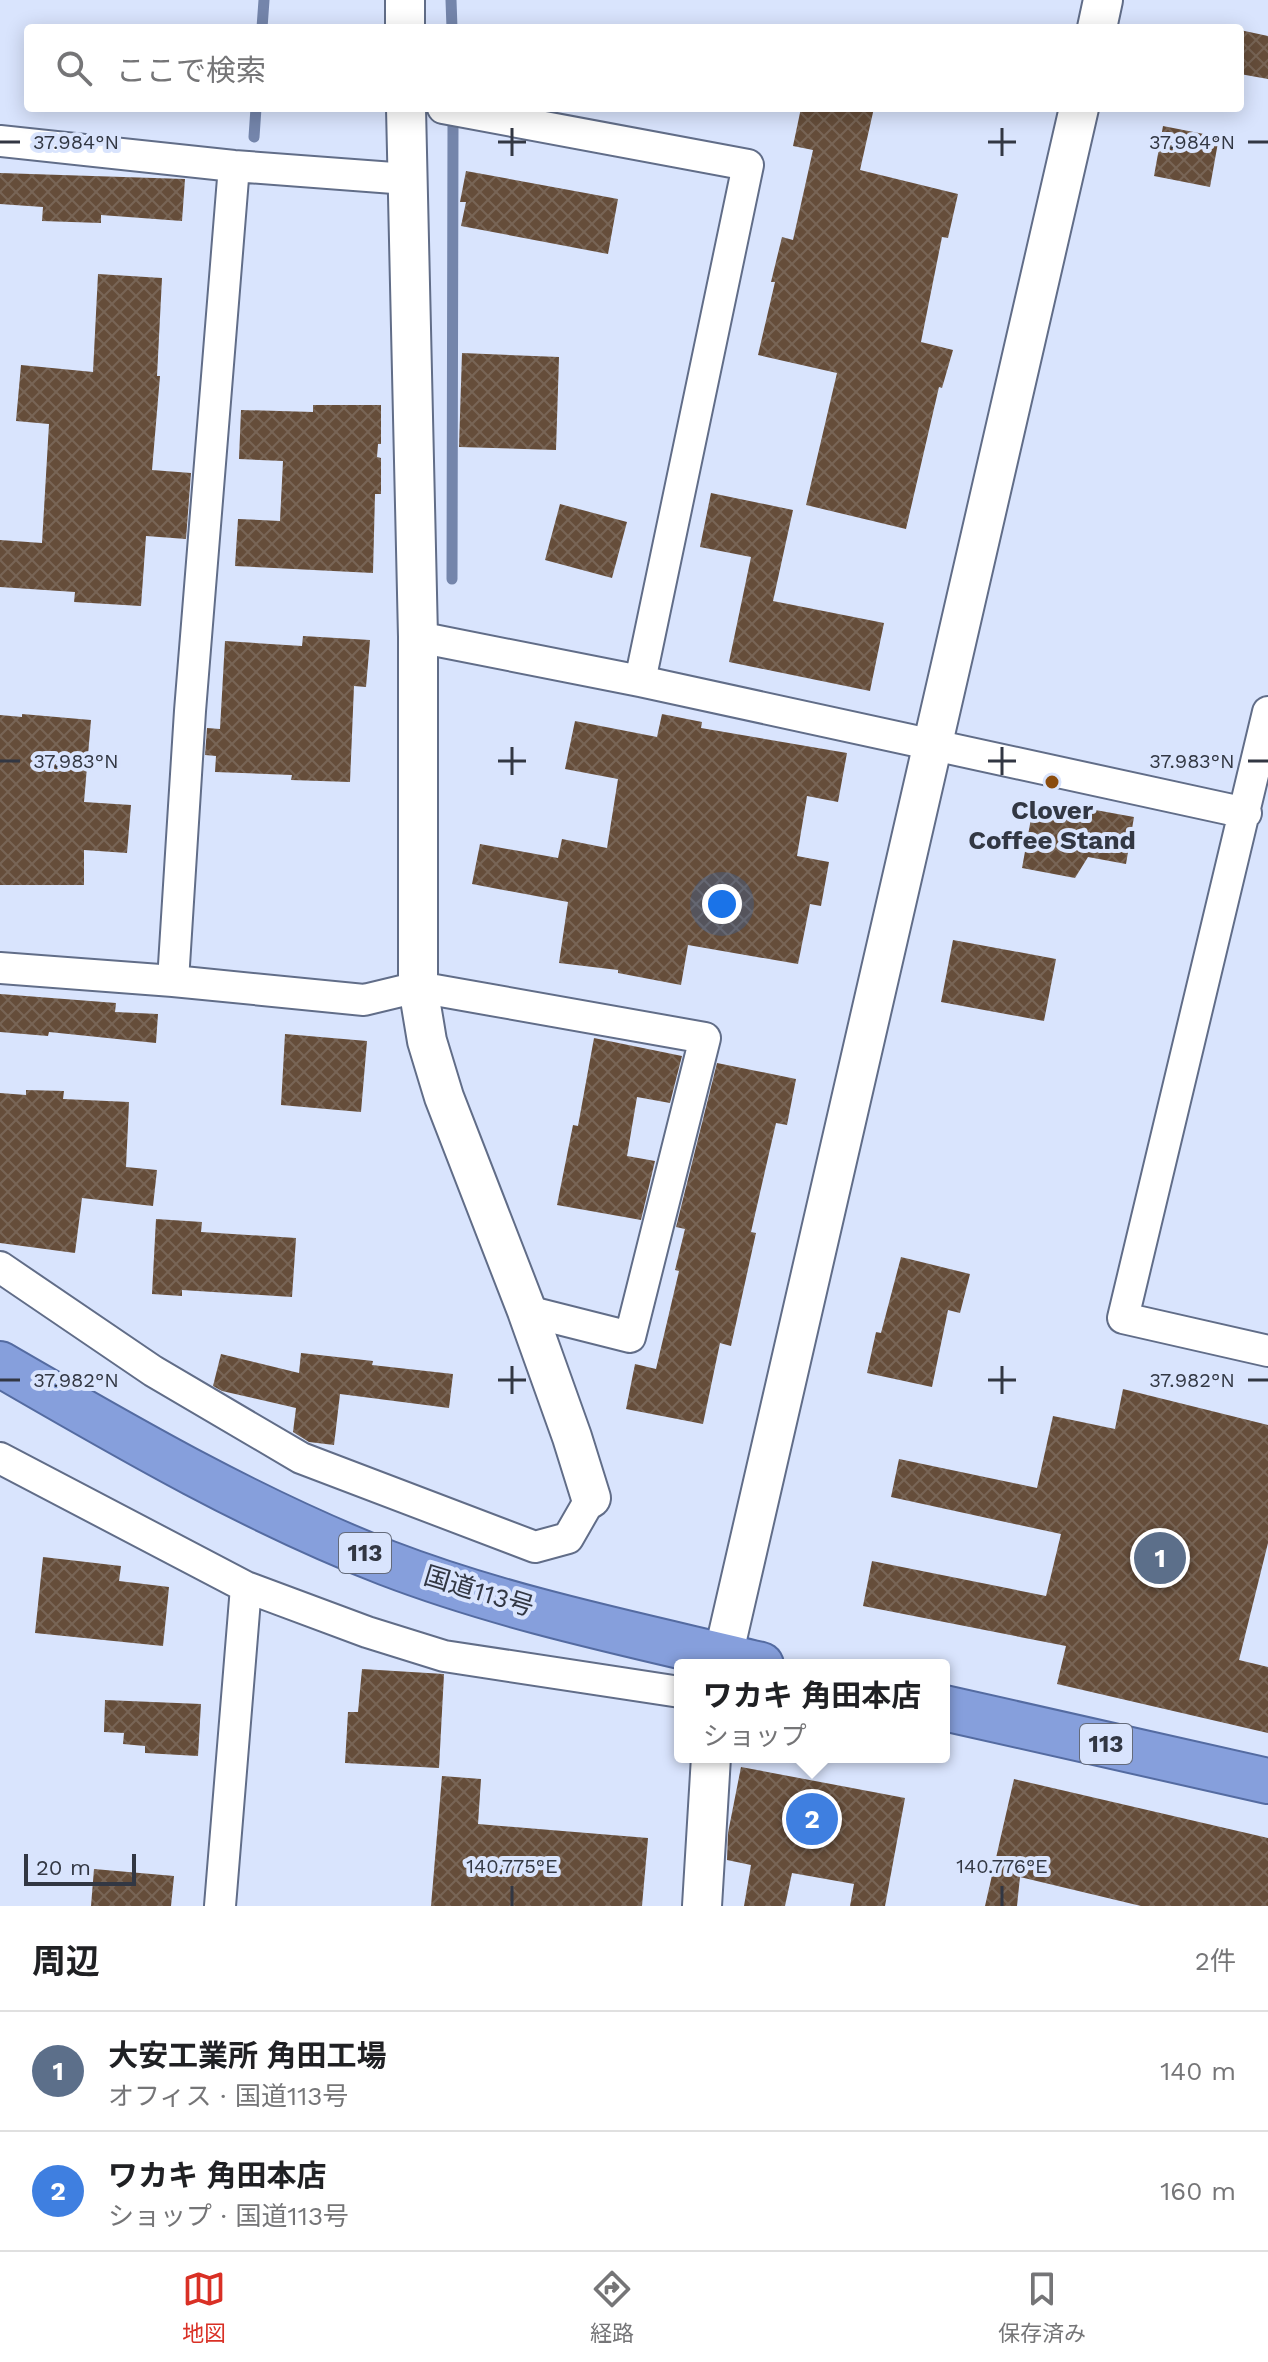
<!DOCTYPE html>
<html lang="ja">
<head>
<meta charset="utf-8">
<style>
	body { margin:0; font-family:"Work Sans","Noto Sans JP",sans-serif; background:#f6f6f6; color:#202124 }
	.scale { position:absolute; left:24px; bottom:20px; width:112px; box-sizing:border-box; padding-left:8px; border:4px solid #323743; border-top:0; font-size:22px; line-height:28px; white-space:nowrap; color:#323743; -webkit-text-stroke:6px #d9e4fd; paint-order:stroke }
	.you { position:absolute; left:722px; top:904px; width:28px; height:28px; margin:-20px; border:6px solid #fff; border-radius:50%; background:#1a73e8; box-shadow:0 0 0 12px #1a73e833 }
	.badge { display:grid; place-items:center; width:52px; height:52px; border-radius:50%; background:#d93025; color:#fff; font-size:26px; font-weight:700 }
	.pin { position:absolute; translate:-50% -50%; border:4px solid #fff; box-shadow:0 2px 8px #0006 }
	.popup { position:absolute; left:674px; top:1659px; width:276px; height:104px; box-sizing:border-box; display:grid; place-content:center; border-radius:8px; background:#fff; filter:drop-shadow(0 2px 6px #0005); font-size:26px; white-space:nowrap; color:#757577 }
	.popup b { font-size:30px; color:#202124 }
	.popup::after { content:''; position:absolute; left:50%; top:100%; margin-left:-16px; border:16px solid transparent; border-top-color:#fff }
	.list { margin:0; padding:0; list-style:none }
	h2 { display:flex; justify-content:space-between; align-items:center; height:104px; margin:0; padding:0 32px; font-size:34px }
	h2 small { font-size:26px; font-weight:400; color:#757577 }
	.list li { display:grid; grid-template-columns:52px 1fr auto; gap:24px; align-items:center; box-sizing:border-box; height:120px; padding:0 32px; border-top:2px solid #e0e0e0 }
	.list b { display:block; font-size:30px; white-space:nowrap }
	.list p { margin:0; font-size:26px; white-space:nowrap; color:#757577 }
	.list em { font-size:26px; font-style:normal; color:#757577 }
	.icon { flex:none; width:44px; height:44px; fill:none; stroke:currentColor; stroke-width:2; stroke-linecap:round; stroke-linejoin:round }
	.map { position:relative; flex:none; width:1268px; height:1906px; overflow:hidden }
	.search { position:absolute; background:#fff; box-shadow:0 4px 20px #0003; left:24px; right:24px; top:24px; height:88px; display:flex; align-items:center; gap:20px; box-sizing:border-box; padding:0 28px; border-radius:8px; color:#757577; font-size:30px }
	.sheet { height:344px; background:#fff }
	nav { display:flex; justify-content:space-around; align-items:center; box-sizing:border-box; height:112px; border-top:2px solid #e0e0e0; background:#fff; font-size:22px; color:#757577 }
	nav a { display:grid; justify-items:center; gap:4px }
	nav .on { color:#d93025 }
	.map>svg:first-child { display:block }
</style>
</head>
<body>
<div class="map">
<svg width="1268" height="1906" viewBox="0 0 1268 1906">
	<defs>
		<pattern id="building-cross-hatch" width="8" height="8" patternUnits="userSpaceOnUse" patternTransform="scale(2)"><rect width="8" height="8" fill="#654d3a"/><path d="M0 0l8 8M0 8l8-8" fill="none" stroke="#786556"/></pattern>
	</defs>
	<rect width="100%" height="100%" fill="#d9e4fd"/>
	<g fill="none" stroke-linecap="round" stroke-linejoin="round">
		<path stroke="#7485ab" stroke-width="11" d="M451 0 452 28
			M262 28 264 0
			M254 137 256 108
			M452 579 453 124"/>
	</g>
	<path fill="url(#building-cross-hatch)" d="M1240 30 1268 36V79L1240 74Z
		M801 108H874L860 170 958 194 948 238 942 237 921 342 953 350 942 388 939 387 906 529 806 505 837 373 758 355 775 282H771L782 237 793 240 813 150 793 146Z
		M1163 126 1219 137 1210 187 1154 176Z
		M466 171 618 199 608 254 461 226 466 202H460Z
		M0 173 185 179 182 221 101 215V223L42 221 43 207 0 204Z
		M98 274 162 278 157 376H160L152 470 191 473 186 539 146 536 141 606 74 602 75 592 0 587V540L42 543 49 424 16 421 21 365 93 372Z
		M462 353 559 357 556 450 459 447Z
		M313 405H381V444H378L377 457 381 458V494H375L373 573 235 566 238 519 280 521 283 461 239 459 241 410 313 412Z
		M711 493 793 510 773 601 884 623 870 691 729 662 751 557 700 547Z
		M560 504 627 522 612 578 545 560Z
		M303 636 370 640 366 687 354 686 350 782 291 780 292 775 215 772 216 756 205 755 207 728 220 729 225 641 302 646Z
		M22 714 91 720 84 802 131 805 127 853 84 850V885H0V715L22 717Z
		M662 714 702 722 701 728 847 753 838 802 807 796 797 856 829 862 821 906 810 904 798 964 688 945 681 985 618 973V970L559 963 568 902 472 884 480 844 558 858 562 839 607 848 618 779 565 769 575 721 657 737Z
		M1079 807 1134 817 1126 864 1088 857 1075 878 1022 868 1032 813 1077 821Z
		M953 940 1056 959 1044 1021 941 1002Z
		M0 994 116 1003 115 1012 158 1014 156 1043 49 1032 48 1036 0 1032Z
		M285 1034 367 1041 361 1112 281 1105Z
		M594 1038 682 1056 670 1103 637 1097 627 1156 655 1161 641 1220 557 1205 573 1125 578 1126Z
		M717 1063 796 1079 787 1125 776 1123 751 1232 756 1233 731 1346 720 1343 703 1424 626 1409 635 1364 656 1369 679 1271 675 1270 685 1229 676 1227Z
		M26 1090 64 1091 63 1099 129 1102 126 1167 157 1170 153 1206 82 1198 75 1253 0 1243V1093L26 1095Z
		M156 1219 202 1222 201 1232 296 1238 292 1297 182 1290V1296L152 1294Z
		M901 1257 970 1274 960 1313 948 1310 932 1387 867 1373 876 1332 881 1333Z
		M301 1353 373 1361 372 1365 453 1374 449 1408 340 1394 334 1445 309 1442 293 1432 296 1408 222 1391 213 1386 221 1354 299 1373Z
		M1123 1389 1268 1425V1543L1239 1660 1268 1667V1733L1057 1684 1066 1646 863 1606 872 1561 1046 1596 1061 1534 891 1497 899 1459 1037 1488 1053 1416 1115 1429Z
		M43 1557 121 1566 119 1581 169 1587 163 1646 35 1633Z
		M362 1669 444 1674 439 1768 345 1763 348 1712H358Z
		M105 1700 201 1704 198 1756 145 1753V1746L123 1744 124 1733 104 1732Z
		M741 1767 905 1798 885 1906H850L854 1884 792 1873 785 1906H744L751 1865 727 1860 728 1833Z
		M442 1776 481 1779 478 1824 648 1838 642 1906H431Z
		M1014 1779 1268 1838V1906H1141L1020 1877 1017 1906H985Z
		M94 1869 174 1876 171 1906H91Z"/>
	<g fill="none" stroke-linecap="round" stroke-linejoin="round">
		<defs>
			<path id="minor" d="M443 108 748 165 640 681
				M0 141 234 166 407 179
				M418 637 640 681 1246 813
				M1268 712 1123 1318 1268 1351
				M0 968 173 981 364 1000 418 987 705 1038 630 1337 527 1311
				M173 981 190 711 234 166
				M0 1267 153 1371 301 1458 535 1547 568 1538 591 1498
				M0 1458 246 1587 367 1632 444 1656 680 1692
				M220 1906 246 1587"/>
			<path id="tertiary" d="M405 0V28
				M1097 28 1103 0
				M406 108 418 637V987L427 1041 444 1097 527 1311 572 1437 591 1498
				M721 1665 1079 108
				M702 1906 711 1757"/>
			<path id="trunk" d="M0 1364C126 1437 251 1510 387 1563 507 1609 636 1635 761 1665
				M944 1708 1268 1781"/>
		</defs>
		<use href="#minor" stroke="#616d88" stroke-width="34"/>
		<use href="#tertiary" stroke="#616d88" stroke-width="42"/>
		<use href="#trunk" stroke="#546ba1" stroke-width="48"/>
		<use href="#minor" stroke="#fff" stroke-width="30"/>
		<use href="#tertiary" stroke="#fff" stroke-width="38"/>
		<use href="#trunk" stroke="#869fdc" stroke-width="44"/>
	</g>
	<path fill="none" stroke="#323743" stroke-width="3" d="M512 128V156M1002 128V156M0 142H20M498 142H526M988 142H1016M1248 142H1268M512 747V775M1002 747V775M0 761H20M498 761H526M988 761H1016M1248 761H1268M512 1366V1394M1002 1366V1394M0 1380H20M498 1380H526M988 1380H1016M1248 1380H1268M512 1886V1906M1002 1886V1906"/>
	<circle fill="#8a4c0e" stroke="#d9e4fd" stroke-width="3" cx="1052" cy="782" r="8"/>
	<g text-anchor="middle" stroke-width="8" stroke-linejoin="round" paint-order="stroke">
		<g fill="#d9e4fd" stroke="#646b7b" stroke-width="2">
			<rect x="339" y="1533" width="52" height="40" rx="6"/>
			<rect x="1080" y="1724" width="52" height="40" rx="6"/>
		</g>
		<g font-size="24" font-weight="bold" fill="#323743">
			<text x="365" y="1561">113</text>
			<text x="1106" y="1752">113</text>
		</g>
		<g font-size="26" font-weight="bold" fill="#323743" stroke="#d9e4fd">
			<text x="1052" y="819">Clover<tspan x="1052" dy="30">Coffee Stand</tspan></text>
		</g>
		<g font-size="26" fill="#323743" stroke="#d9e4fd">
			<text transform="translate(479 1591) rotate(17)" y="9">国道113号</text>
		</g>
	</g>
	<g font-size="20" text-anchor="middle" fill="#323743" stroke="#d9e4fd" stroke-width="8" stroke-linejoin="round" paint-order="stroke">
		<text x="76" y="149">37.984°N</text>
		<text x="1192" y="149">37.984°N</text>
		<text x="76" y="768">37.983°N</text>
		<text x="1192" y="768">37.983°N</text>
		<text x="76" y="1387">37.982°N</text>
		<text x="1192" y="1387">37.982°N</text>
		<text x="512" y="1873">140.775°E</text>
		<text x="1002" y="1873">140.776°E</text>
	</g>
</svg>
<div class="scale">20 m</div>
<div class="you"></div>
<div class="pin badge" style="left:1160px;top:1558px;background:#5c6f8a">1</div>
<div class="pin badge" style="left:812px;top:1819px;background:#3f7fe0">2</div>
<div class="popup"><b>ワカキ 角田本店</b>ショップ</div>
<div class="search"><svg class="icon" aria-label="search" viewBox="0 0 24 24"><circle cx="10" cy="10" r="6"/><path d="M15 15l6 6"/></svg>ここで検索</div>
</div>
<section class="sheet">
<h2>周辺<small>2件</small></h2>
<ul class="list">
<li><span class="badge" style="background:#5c6f8a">1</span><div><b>大安工業所 角田工場</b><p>オフィス · 国道113号</p></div><em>140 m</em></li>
<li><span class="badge" style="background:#3f7fe0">2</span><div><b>ワカキ 角田本店</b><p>ショップ · 国道113号</p></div><em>160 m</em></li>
</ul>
</section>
<nav>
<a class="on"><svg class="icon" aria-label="map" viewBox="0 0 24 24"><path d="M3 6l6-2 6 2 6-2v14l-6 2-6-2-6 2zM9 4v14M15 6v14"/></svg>地図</a>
<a><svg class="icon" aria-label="directions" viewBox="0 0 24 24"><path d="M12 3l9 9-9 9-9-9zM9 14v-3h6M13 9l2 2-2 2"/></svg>経路</a>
<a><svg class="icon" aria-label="saved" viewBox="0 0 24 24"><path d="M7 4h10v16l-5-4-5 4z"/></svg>保存済み</a>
</nav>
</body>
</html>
